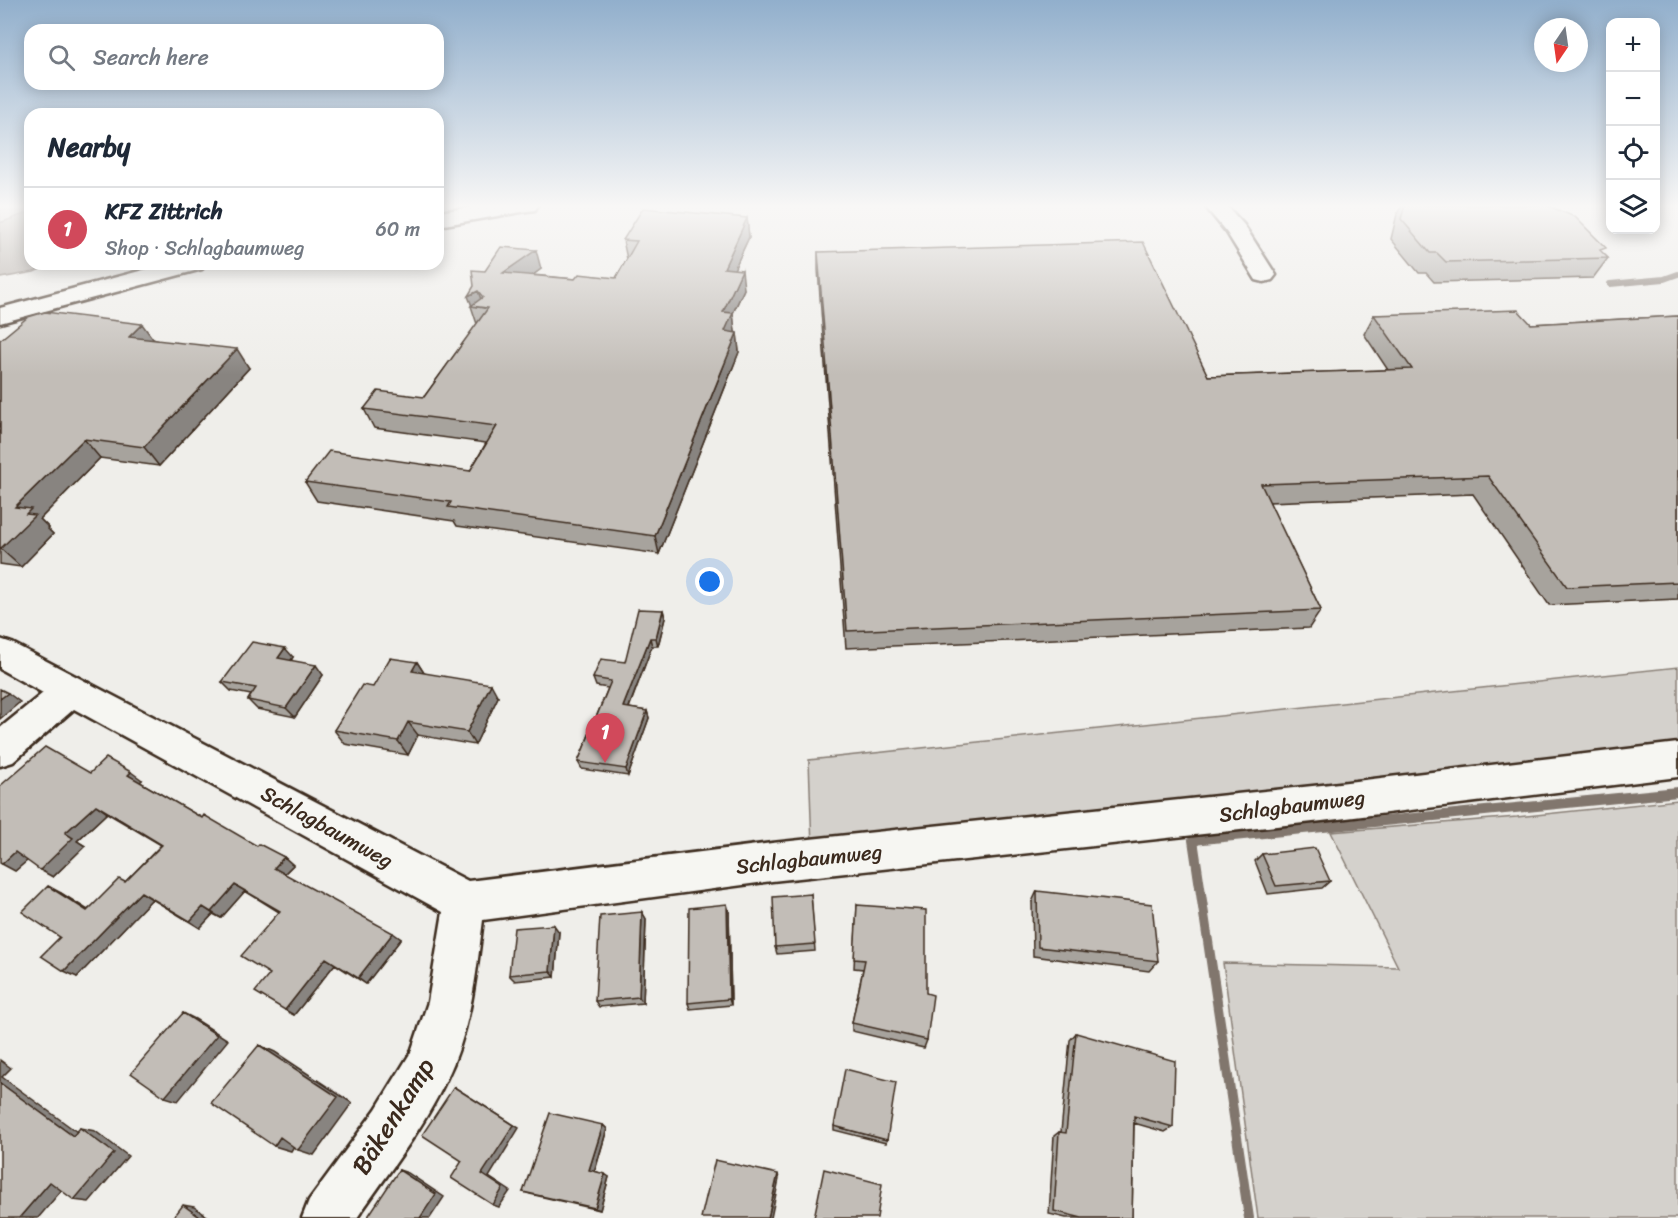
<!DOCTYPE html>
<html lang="en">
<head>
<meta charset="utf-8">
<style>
	body { margin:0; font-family:Sriracha,sans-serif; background:#f2f2f3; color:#1f2937 }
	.controls { position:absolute; right:18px; top:18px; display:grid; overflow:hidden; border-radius:12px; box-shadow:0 3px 15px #0003 }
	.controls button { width:54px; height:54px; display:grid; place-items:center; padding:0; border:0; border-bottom:2px solid #e0e1e3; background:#fff; color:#1f2937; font:30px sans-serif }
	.compass { position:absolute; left:1534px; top:18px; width:54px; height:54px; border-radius:50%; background:#fff; box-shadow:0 3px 15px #0003; rotate:193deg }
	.you { position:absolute; left:710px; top:582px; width:21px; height:21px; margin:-15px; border:4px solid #fff; border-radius:50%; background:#1a73e8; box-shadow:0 0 0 9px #1a73e833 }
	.badge { display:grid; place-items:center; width:39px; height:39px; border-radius:50%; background:#d1495b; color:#fff; font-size:20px; font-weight:700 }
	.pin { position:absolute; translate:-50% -50px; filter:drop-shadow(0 2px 3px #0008) }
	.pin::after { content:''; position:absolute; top:32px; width:21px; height:18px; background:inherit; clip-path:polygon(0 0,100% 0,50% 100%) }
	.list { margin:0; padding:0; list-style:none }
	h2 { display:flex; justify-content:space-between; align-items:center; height:78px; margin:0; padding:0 24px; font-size:26px }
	h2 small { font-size:20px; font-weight:400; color:#747a83 }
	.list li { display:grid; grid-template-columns:39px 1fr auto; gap:18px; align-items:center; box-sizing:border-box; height:84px; padding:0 24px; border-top:2px solid #e0e1e3 }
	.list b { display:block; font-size:22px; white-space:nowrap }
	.list p { margin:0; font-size:20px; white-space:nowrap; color:#747a83 }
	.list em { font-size:20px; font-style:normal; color:#747a83 }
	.icon { flex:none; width:33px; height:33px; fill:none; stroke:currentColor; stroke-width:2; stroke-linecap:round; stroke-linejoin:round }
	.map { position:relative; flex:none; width:1678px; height:1218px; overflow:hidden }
	.search { position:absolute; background:#fff; box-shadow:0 3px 15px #0003; left:24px; top:24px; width:420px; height:66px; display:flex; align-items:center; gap:15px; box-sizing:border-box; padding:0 21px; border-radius:18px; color:#747a83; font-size:22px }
	.panel { position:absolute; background:#fff; box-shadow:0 3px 15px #0003; left:24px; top:108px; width:420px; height:162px; border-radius:18px }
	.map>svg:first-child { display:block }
</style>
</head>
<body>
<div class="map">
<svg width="1678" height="1218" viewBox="0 0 1678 1218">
	<rect width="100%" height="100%" fill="#efeeea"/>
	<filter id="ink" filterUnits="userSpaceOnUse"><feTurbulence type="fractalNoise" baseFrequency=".0167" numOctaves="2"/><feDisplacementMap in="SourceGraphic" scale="12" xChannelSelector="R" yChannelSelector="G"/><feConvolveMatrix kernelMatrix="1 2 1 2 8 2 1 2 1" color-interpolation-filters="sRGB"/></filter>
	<g filter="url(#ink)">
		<path fill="#d4d1cc" stroke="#887e75" stroke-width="1.5" d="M5 205H30V212L0 223V207Z
			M1678 667V749L812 847 809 760Z
			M1678 800V1218H1258L1223 963 1398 967 1331 832 1517 817Z"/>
		<path fill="#afa8a1" stroke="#81766d" stroke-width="1.5" d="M30 212V264H51L34 272 0 278V223Z"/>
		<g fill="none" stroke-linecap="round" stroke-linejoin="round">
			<path stroke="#81766d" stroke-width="6" d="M1610 284 1664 279 1678 274"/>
			<path stroke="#81766d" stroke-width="10" d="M1249 1218 1193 840 1678 792"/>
			<defs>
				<path id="minor" d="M1204 205H1226L1244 225 1276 275 1272 280 1264 282 1256 280 1227 233Z
					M0 639 12 643 468 881 772 843 1322 785 1678 743V777L1322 821 772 881 483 920C476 974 471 1030 446 1080 423 1129 388 1173 357 1218H302L309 1200 376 1109 411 1052 428 1002 443 912 74 709 13 762 0 766V728L43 693 0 669Z"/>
				<path id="major" d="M488 205H538L535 210 527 211 438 226V212Z
					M166 264H206L202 269 0 323V308Z"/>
			</defs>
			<use href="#minor" stroke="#3b2a1e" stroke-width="5"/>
			<use href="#major" stroke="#3b2a1e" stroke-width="5"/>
			<use href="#minor" fill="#f6f6f2" fill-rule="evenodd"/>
			<use href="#major" fill="#f6f6f2" fill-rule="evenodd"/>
		</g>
		<path fill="#a7a39d" stroke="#3b2a1e" stroke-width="1.5" d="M1402 205H1546L1608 258 1593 278 1434 282 1426 273H1419L1391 239 1397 214Z
			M747 218 749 237 734 269 744 289 733 313 735 332 737 333 739 352 659 554 457 526 454 521 317 501 305 482 470 471 486 443 374 428 364 409 424 397 477 324 471 306 485 271 541 269 533 275 575 279 616 278 627 259 623 240Z
			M818 252 1208 376 1388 370 1364 334 1374 315 1531 324 1678 316V599L1549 605 1473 494 1269 502 1321 610 1309 628 846 648 818 270Z
			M153 339 249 368 159 466 100 458 40 519 49 528 48 529 53 534 21 567 0 564V340Z
			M663 610 665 618 658 646H652L629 708 647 711 649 718 628 776 582 769 578 762 608 688 596 686 593 678 625 662Z
			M293 657 291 661 323 675 295 717 257 709 248 700 251 695 231 691 222 682Z
			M417 662 424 673 498 697 475 745 418 735 408 755 345 744 334 730 373 687Z
			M90 773 142 780 140 782 202 818 257 846 284 857 293 865 284 874 401 939 366 984 335 964 294 1015 285 1010 270 974 279 912 245 891 221 918 213 914 200 928 152 899 77 977 60 937 61 893 87 910 125 882 161 845 107 813 77 841 85 846 53 877 27 860 15 871Z
			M1262 854 1330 881 1322 888 1268 894 1255 861Z
			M1037 891 1158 961 1149 971 1033 956 1032 902Z
			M811 894 815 951 777 954 775 947Z
			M857 905 926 993 927 1040 924 1048 852 1031V1023L863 969 854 968Z
			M729 911 731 1005 690 1009 688 1003Z
			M642 912 646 919 643 1003 599 1007 595 1001Z
			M559 932 555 977 515 981 509 975Z
			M1076 1033 1173 1127 1165 1132 1134 1123 1132 1218H1066L1049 1214 1054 1136 1059 1132H1061L1070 1040Z
			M603 1125 607 1129 595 1171 609 1177 600 1210 530 1194 523 1192Z
			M834 1126 887 1140 886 1143 834 1130Z"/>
		<path fill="#888480" stroke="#3b2a1e" stroke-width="1.5" d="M747 218 749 237 726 287 724 268Z
			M536 250 541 269 510 292 503 273Z
			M742 270 744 289 733 313 735 332 727 350 723 312Z
			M478 291 484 308 472 306 468 296Z
			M142 324 156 343 129 337Z
			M737 333 739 352 659 554 655 536Z
			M237 349 249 368 159 466 144 447Z
			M84 439 100 458 40 519 49 528 48 529 53 534 21 567 1 549 15 507Z
			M663 610 665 618 658 646 656 638Z
			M650 638 652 646 626 715 623 707Z
			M285 648 293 657 286 668 278 658Z
			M417 662 426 676 412 671Z
			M316 665 323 675 295 717 286 708Z
			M491 684 498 697 475 745 467 732Z
			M8 693 20 702 0 719V699Z
			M647 711 649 718 628 776 626 769Z
			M408 722 418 735 408 755 398 741Z
			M131 772 142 780 138 783 128 775Z
			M96 805 107 813 77 841 85 846 53 877 40 870 65 833Z
			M15 852 28 860 15 871 2 864Z
			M284 857 293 865 283 875 274 868Z
			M235 885 245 891 221 918 211 912Z
			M48 886 61 893 99 917 87 911Z
			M141 892 152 899 77 977 64 971Z
			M727 904 729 911 731 1005 729 999Z
			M203 907 213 914 200 928 190 921Z
			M642 912 646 919 643 1003 639 997Z
			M554 925 559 932 555 977 550 971Z
			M393 933 401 939 366 984 358 978Z
			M326 958 335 964 294 1015 285 1010Z
			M183 1013 195 1019 228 1040 178 1101 165 1097Z
			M259 1045 275 1052 352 1103 314 1155 298 1150Z
			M0 1060 11 1068 2 1077 88 1140 73 1136 0 1083Z
			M454 1087 519 1128 489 1177 510 1191 499 1207 493 1205Z
			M603 1125 607 1129 594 1173 589 1170Z
			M80 1128 95 1131 128 1156 89 1202 74 1200Z
			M280 1137 296 1143 291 1151 274 1146Z
			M399 1170 408 1173 444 1197 430 1218H420Z
			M605 1174 609 1177 600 1210 595 1208Z
			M778 1174 779 1179 771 1218H768Z
			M50 1182 66 1185 38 1218H19Z
			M183 1205 194 1207 210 1218H201Z"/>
		<path fill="#c2bdb7" stroke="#3b2a1e" stroke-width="1.5" d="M1405 205H1546L1575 217 1606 248 1600 250 1608 258 1446 262 1437 253H1430L1401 219Z
			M643 208 747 218 724 268 742 270 723 312 733 313 725 331 737 333 655 536 448 507 451 502 305 482 329 451 470 471 497 426 364 409 378 391 424 397 488 308 471 306 483 297 478 291 468 296 474 286 472 270 485 271 501 247 536 250 503 273 575 279 579 274 616 278 637 241 623 240Z
			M1143 242 1208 376 1412 369 1374 315 1518 310 1531 324 1678 316V582L1567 587 1488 476 1261 484 1321 610 847 631 818 252Z
			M45 312 142 324 129 337 237 349 144 447 84 439 15 507 31 509 26 514 35 515 0 549V340L28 317Z
			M638 609 663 610 656 638H650L623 707 647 711 626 769 578 762 611 681 593 678 601 659 625 662Z
			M252 642 285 648 278 658 316 665 286 708 248 700 256 688 222 682Z
			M390 658 417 662 412 671 491 684 467 732 408 722 398 741 334 730 362 685 373 687Z
			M0 689 8 693 0 699Z
			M45 747 90 773 106 758 131 772 128 775 202 818 204 815 257 846 259 844 284 857 274 868 393 933 358 978 326 958 285 1010 255 992 270 974 241 956 280 911 235 885 211 912 203 907 190 921 141 892 64 971 41 956 60 937 22 912 48 886 87 911 119 879 125 882 162 845 96 805 65 833 73 838 40 870 15 852 2 864 0 863V786Z
			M1315 848 1330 881 1276 886 1262 854Z
			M1037 891 1152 904 1158 961 1038 947Z
			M811 894 815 944 775 947 773 897Z
			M727 904 729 999 688 1003 689 908Z
			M857 905 926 910V993L933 995 927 1040 852 1023 865 960 854 959Z
			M642 912 639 997 595 1001 600 916Z
			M554 925 550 971 509 975 514 928Z
			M183 1013 217 1035 165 1097 131 1073Z
			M1076 1033 1175 1061 1173 1127 1134 1116 1132 1218H1082L1054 1211 1059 1132 1066 1133Z
			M259 1045 338 1097 298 1150 280 1137 274 1146 211 1103Z
			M845 1069 896 1082 887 1140 834 1126Z
			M0 1083 73 1136 80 1128 114 1153 74 1200 50 1182 19 1218H0Z
			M454 1087 514 1125 482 1174 503 1188 493 1205 451 1178 462 1161 422 1135Z
			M550 1113 603 1125 589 1170 605 1174 595 1208 523 1192Z
			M715 1160 778 1174 768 1218H701Z
			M824 1169 882 1184 877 1218H814Z
			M399 1170 436 1194 420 1218H367Z
			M183 1205 201 1218H173Z"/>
	</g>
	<linearGradient id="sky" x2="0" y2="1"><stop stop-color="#91afcc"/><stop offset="0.55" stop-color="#f8f7f6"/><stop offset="1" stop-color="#f8f7f6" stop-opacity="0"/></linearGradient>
	<rect width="1678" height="375" fill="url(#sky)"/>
	<g text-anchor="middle" stroke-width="4.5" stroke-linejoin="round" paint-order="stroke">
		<g font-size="21" fill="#3b2a1e" stroke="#f6f6f2">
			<text transform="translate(1292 806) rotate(-7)" y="7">Schlagbaumweg</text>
			<text transform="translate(327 827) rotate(29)" y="7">Schlagbaumweg</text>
			<text transform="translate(809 859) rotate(-6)" y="7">Schlagbaumweg</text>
		</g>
		<g font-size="26" fill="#3b2a1e" stroke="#f6f6f2">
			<text transform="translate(393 1116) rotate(-58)" y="9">Bäkenkamp</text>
		</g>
	</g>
</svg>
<div class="controls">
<button>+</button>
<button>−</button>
<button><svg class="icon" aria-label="locate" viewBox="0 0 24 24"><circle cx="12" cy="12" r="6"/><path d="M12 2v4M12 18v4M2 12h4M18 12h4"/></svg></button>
<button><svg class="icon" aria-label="layers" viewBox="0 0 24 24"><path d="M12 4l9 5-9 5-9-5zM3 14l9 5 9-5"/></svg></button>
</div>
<svg class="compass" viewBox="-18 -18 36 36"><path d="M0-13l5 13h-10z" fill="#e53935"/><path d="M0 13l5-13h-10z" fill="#747a83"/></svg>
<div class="you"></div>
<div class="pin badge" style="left:605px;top:763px">1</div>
<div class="search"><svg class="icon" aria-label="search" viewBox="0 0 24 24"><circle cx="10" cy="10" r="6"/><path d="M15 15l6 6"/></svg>Search here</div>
<section class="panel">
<h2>Nearby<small></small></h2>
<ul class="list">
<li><span class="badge">1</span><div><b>KFZ Zittrich</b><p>Shop · Schlagbaumweg</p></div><em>60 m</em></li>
</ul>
</section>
</div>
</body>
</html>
